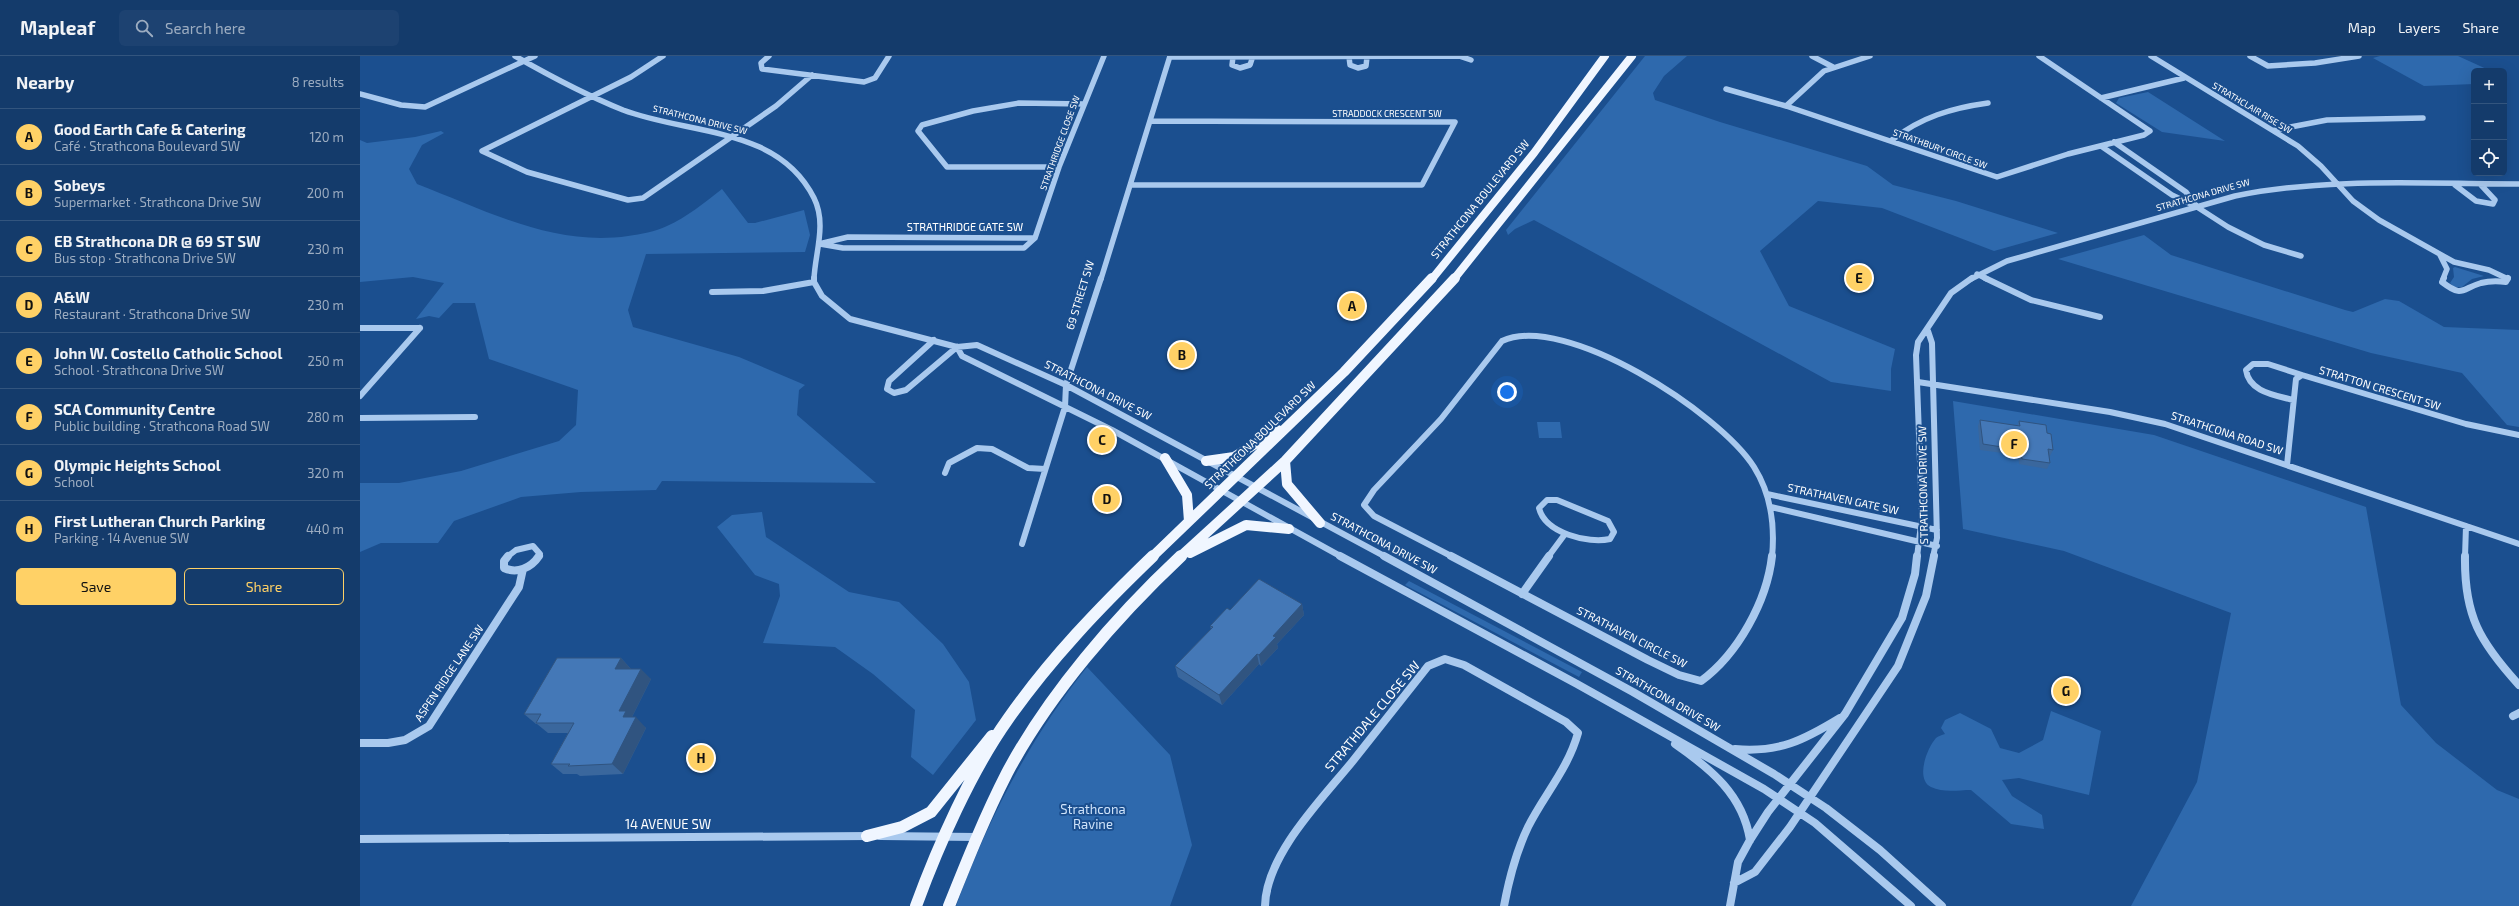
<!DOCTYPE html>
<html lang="en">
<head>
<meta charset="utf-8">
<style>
	body { margin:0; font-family:"Exo 2",sans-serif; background:#1d4271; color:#f1f3f6 }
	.controls { position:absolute; right:12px; top:12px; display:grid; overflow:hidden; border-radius:6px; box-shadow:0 4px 16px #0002 }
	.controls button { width:36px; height:36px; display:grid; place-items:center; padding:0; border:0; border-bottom:1px solid #33557e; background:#143b6b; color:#f1f3f6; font:20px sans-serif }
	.you { position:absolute; left:1147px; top:336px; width:14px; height:14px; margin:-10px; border:3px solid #fff; border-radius:50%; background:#1a73e8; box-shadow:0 0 0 6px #1a73e833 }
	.badge { display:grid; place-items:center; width:26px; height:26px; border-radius:50%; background:#ffd166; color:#111; font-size:13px; font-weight:700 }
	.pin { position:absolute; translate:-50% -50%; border:2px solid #fff; box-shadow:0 1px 4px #0006 }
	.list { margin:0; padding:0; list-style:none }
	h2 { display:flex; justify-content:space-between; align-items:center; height:52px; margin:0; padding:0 16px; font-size:17px }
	h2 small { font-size:13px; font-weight:400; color:#9dadc1 }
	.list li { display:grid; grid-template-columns:26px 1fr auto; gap:12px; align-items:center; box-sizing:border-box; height:56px; padding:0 16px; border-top:1px solid #33557e }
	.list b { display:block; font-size:15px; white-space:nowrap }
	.list p { margin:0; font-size:13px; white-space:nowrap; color:#9dadc1 }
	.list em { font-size:13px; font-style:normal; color:#9dadc1 }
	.actions { display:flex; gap:8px; padding:12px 16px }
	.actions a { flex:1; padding:9px 0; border:1px solid #ffd166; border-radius:6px; text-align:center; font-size:14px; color:#ffd166 }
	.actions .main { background:#ffd166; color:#111 }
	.icon { flex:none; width:22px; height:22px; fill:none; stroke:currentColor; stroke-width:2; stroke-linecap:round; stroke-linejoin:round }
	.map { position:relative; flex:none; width:2159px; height:850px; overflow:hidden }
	header { display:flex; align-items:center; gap:24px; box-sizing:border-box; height:56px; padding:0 20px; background:#143b6b; border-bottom:1px solid #33557e }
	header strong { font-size:19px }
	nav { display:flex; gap:22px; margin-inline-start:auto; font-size:14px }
	.search { width:280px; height:36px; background:#1d4271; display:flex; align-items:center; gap:10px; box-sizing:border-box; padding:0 14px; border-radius:6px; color:#9dadc1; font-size:15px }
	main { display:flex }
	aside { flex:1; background:#143b6b }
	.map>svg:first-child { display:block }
</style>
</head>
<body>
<header>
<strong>Mapleaf</strong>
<div class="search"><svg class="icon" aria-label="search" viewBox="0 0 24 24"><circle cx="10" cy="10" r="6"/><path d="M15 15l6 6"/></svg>Search here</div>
<nav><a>Map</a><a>Layers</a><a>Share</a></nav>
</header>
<main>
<aside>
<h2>Nearby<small>8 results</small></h2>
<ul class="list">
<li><span class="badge">A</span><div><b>Good Earth Cafe &amp; Catering</b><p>Café · Strathcona Boulevard SW</p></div><em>120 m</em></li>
<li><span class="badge">B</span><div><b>Sobeys</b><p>Supermarket · Strathcona Drive SW</p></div><em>200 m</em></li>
<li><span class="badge">C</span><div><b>EB Strathcona DR @ 69 ST SW</b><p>Bus stop · Strathcona Drive SW</p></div><em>230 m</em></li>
<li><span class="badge">D</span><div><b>A&amp;W</b><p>Restaurant · Strathcona Drive SW</p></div><em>230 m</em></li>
<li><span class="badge">E</span><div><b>John W. Costello Catholic School</b><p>School · Strathcona Drive SW</p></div><em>250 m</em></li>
<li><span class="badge">F</span><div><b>SCA Community Centre</b><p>Public building · Strathcona Road SW</p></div><em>280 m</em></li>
<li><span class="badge">G</span><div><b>Olympic Heights School</b><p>School</p></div><em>320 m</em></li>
<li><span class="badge">H</span><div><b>First Lutheran Church Parking</b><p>Parking · 14 Avenue SW</p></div><em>440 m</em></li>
</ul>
<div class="actions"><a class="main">Save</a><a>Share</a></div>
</aside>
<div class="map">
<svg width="2159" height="850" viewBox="0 0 2159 850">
	<rect width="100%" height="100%" fill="#1b4f8f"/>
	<path fill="#2e69ad" d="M1285 0H1327L1304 20 1293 37 1295 44 1360 66 1507 110 1533 129 1596 145 1698 177 1634 195 1522 152 1458 145 1400 195 1429 250 1535 293 1531 313V335L1471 326 1174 164 1155 173 1148 179 1146 174Z
		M2020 0H2098L2131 15H2114V28L2064 30 2013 2Z
		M1788 36 1865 85 1802 76 1756 47 1759 42Z
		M81 75 84 77 62 89 49 113 57 128C125 154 194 191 268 180 281 178 295 176 307 170 327 161 344 147 362 133L388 167H395L444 154 450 179 445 196 286 198 268 254 273 271 379 301 445 329 439 334 437 359 516 427 302 425 296 434 221 436 161 441 94 465 78 487H21L0 496V427H39L101 415 199 385 216 369 218 334 129 303 115 247H93L79 262 69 260 56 263 84 227 53 221 0 226V84L7 87 55 81Z
		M1784 179 1811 199 1985 254 1993 256 2025 243 2039 245 2084 271 2159 274V371L2147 369 2102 317 2011 297 1698 203Z
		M2095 211 2124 220 2112 223 2102 231H2094L2090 227 2094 221 2093 212Z
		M1593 345 1794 379 2006 451 2041 649 2076 687 2137 734 2159 743V850H1771L1837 726 1871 557 1704 495 1603 473Z
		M1177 366H1200L1202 382H1179Z
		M402 456 406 481 489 536 539 546 583 588 609 626 616 664 573 719 551 701 555 654 513 618 475 591 403 587 420 540 419 528 395 519 357 471 372 459Z
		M1049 525 1222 616 1219 621 1045 529Z
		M727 611 810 699 832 789 810 850H596C628 763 669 684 727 611Z
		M1691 655 1741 675 1729 739 1659 722 1642 724 1652 740 1682 759 1684 773 1651 768 1611 734C1598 734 1583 737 1571 731 1555 723 1567 692 1576 682 1578 680 1582 679 1585 678L1581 672 1585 664 1600 657 1631 673 1640 692 1659 697 1683 684Z"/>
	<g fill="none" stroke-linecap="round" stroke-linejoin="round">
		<path stroke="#a9c9ee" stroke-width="5.5" d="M155 0C190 20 226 39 263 54 329 79 418 70 454 142 467 168 455 197 454 223
			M303 0 271 21 122 95 167 116 268 144 283 142 416 50 452 19
			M409 0 401 7 402 13 504 26 515 22 529 0
			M1452 0 1473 11
			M1791 0 1938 90 1961 110 1993 145 2019 164 2094 206 2129 214 2148 223
			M1890 0 1908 10 1955 7 1999 0
			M810 1 1099 0 1111 4
			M873 1 872 9 880 12 890 9 893 0
			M989 1 990 9 998 12 1006 10 1007 1
			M1366 33 1426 50 1637 121 1708 98 1784 79 1790 75 1679 0
			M0 38 41 49 65 51 175 0
			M1741 42 1824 22
			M1426 50 1464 15 1510 0
			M1915 74 1967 64 2063 62
			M1532 84C1561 61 1592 52 1628 47
			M1754 86 1826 136 1837 151
			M1741 90 1812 139 1837 151 1868 171 1904 189 1941 200
			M699 111H587L558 75 562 69 613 55 659 47 723 48
			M773 129H1062L1095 66 791 65
			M2095 129 2116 145 2133 148 2135 144 2121 129
			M463 187 488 181 675 182
			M460 188 483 192H664L675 182 699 111 744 0
			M2080 199 2087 213 2083 223
			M1617 218 1627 223
			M741 223 810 0
			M1611 223 1647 205 1875 140C1968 121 2065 128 2159 128"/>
		<path stroke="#a9c9ee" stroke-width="6" d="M454 222V226L462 240 490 263 597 291 617 289 706 329 1026 501
			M1625 222 1671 244 1740 261
			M2084 222 2082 226C2103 242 2101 233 2121 227 2129 225 2138 225 2146 226L2148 222
			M352 236 403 235 454 226
			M0 272H60
			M1568 275 1572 287 1577 482 1573 501
			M574 284 529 325 527 333 534 337 546 334 597 291
			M597 291 602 300 752 374 982 501
			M1558 326 1750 356 1805 368 2159 488
			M0 340 60 272
			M1933 344C1915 339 1889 336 1886 314L1893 308H1908L1942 319
			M0 362 115 361
			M1927 409 1936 323 1942 319 2106 368 2159 379
			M585 417 589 407 617 392 632 393 668 412 685 413
			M1407 438 1577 474
			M1187 444H1197L1248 465 1254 476 1250 483C1228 488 1185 477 1179 452Z
			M1411 451 1577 490
			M662 488 705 351 706 329 741 222
			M147 501 156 494 173 490 180 498 178 501
			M1093 501 1014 460 1004 449 1014 434 1081 363 1142 285C1205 256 1360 357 1394 411 1411 438 1415 470 1412 501
			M1188 501 1205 478
			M1557 501 1562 460 1556 299 1558 286 1591 237 1612 222
			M2105 501 2106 470"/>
		<path stroke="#a9c9ee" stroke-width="8" d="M148 500 144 505V512C157 518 171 512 179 500
			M980 500 1217 628 1404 733 1455 767 1551 850
			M1024 500 1273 636 1414 718 1466 752 1520 794 1582 850
			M1091 500 1288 604 1319 619 1341 625C1378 598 1407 545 1412 500
			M2105 500C2104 560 2120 586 2159 629
			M1162 538 1189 500
			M2153 660 2159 657
			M0 687H28L45 684 69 670 159 531 163 513
			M1315 688C1351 713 1383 739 1390 784
			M1375 693C1419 697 1444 684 1480 662
			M520 780 616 781
			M0 783 510 780
			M1374 827 1395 816 1430 771 1538 610 1566 540 1574 500
			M905 850C906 799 961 744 992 706 1017 674 1043 642 1068 610L1085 603 1104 609 1206 666 1218 677C1208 713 1184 739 1168 771 1156 796 1149 823 1144 850
			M1370 850 1378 806 1390 784 1408 756 1485 658 1542 562 1555 518 1557 500"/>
		<path stroke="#f0f6ff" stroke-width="8" d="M1072 223 1174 97 1245 0
			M1094 223 1272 0"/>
		<path stroke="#f0f6ff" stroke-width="10" d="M805 402 827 439 829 465
			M846 405 874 401 918 374
			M925 405 927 428 960 467
			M830 497 886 469 929 473
			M792 501 984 316 1072 222
			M820 501 925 405 1095 222"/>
		<path stroke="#f0f6ff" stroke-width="12" d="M507 780 542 771 571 756 632 680
			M556 850C578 790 611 715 648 663 690 603 740 551 793 500
			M589 850C607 805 625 760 647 717 689 638 756 561 821 500"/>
	</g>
	<path fill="#3a679d" d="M1620 364 1657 370 1659 365 1687 377 1693 394 1690 400H1689L1690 407 1687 413 1659 408 1658 399 1620 394 1618 370Z
		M942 548 944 559 917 588 918 592 901 610 899 608 862 649 818 621 815 610 851 573 850 570 870 554Z
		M261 602 271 613 291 623 272 661 286 672 263 718 220 720 217 718H203L191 708 208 677H188L177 668H176L164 658Z"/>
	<path fill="#305480" d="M942 548 944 559 917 588 918 592 901 610 899 599 913 580Z
		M897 598 899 608 862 649 859 639Z
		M261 602 271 613H255Z
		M281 613 291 623 272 661 275 664 276 661 286 672 263 718 252 708 259 655Z"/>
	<path fill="#4478b7" stroke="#305480" d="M1620 364 1660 370 1659 365 1686 369 1687 377 1691 378 1693 394 1688 393 1690 407 1662 403 1661 394 1623 388Z
		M899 523 942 548 913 580 916 581 899 599 897 598 859 639 815 610 853 571 850 570 867 552 870 554Z
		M197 602H261L255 613H281L259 655H266L263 661H276L252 708 208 710 210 708H191L214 667H176L181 658H164Z"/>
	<g text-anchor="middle" stroke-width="4" stroke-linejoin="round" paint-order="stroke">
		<g font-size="9" fill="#fff" stroke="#1b4f8f">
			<text transform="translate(1892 52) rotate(31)" y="3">STRATHCLAIR RISE SW</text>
			<text x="1027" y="61">STRADDOCK CRESCENT SW</text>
			<text transform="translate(340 64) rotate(14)" y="3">STRATHCONA DRIVE SW</text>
			<text transform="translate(700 87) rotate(-70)" y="3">STRATHRIDGE CLOSE SW</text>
			<text transform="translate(1580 93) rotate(20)" y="3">STRATHBURY CIRCLE SW</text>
			<text transform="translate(1843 139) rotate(-16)" y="3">STRATHCONA DRIVE SW</text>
		</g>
		<g font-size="11" fill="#fff" stroke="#1b4f8f">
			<text transform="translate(1120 143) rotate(-51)" y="4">STRATHCONA BOULEVARD SW</text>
			<text x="605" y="175">STRATHRIDGE GATE SW</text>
			<text transform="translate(720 239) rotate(-73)" y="4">69 STREET SW</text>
			<text transform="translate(2020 332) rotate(17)" y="4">STRATTON CRESCENT SW</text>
			<text transform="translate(738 334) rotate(27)" y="4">STRATHCONA DRIVE SW</text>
			<text transform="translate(1867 377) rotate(18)" y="4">STRATHCONA ROAD SW</text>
			<text transform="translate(900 379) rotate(-44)" y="4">STRATHCONA BOULEVARD SW</text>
			<text transform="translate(1563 429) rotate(-91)" y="4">STRATHCONA DRIVE SW</text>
			<text transform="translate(1483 443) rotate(12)" y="4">STRATHAVEN GATE SW</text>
			<text transform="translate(1024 487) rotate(28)" y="4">STRATHCONA DRIVE SW</text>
			<text transform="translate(1272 581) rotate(27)" y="4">STRATHAVEN CIRCLE SW</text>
			<text transform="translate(89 617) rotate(-56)" y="4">ASPEN RIDGE LANE SW</text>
			<text transform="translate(1308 643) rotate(30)" y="4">STRATHCONA DRIVE SW</text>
		</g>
		<g font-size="13" fill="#fff" stroke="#1b4f8f">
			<text transform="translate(1012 660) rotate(-50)" y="5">STRATHDALE CLOSE SW</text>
			<text x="308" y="773">14 AVENUE SW</text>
		</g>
		<g font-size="13" fill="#cfe3fa" stroke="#1b4f8f">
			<text x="733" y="758">Strathcona<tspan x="733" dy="15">Ravine</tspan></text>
		</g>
	</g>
</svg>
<div class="controls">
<button>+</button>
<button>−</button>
<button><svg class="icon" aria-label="locate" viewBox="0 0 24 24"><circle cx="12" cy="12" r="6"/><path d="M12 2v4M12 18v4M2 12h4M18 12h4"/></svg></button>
</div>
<div class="you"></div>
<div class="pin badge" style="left:992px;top:250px">A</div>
<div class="pin badge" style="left:822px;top:299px">B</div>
<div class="pin badge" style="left:742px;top:384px">C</div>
<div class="pin badge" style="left:747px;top:443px">D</div>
<div class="pin badge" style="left:1499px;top:222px">E</div>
<div class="pin badge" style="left:1654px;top:388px">F</div>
<div class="pin badge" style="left:1706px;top:635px">G</div>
<div class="pin badge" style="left:341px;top:702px">H</div>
</div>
</main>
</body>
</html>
